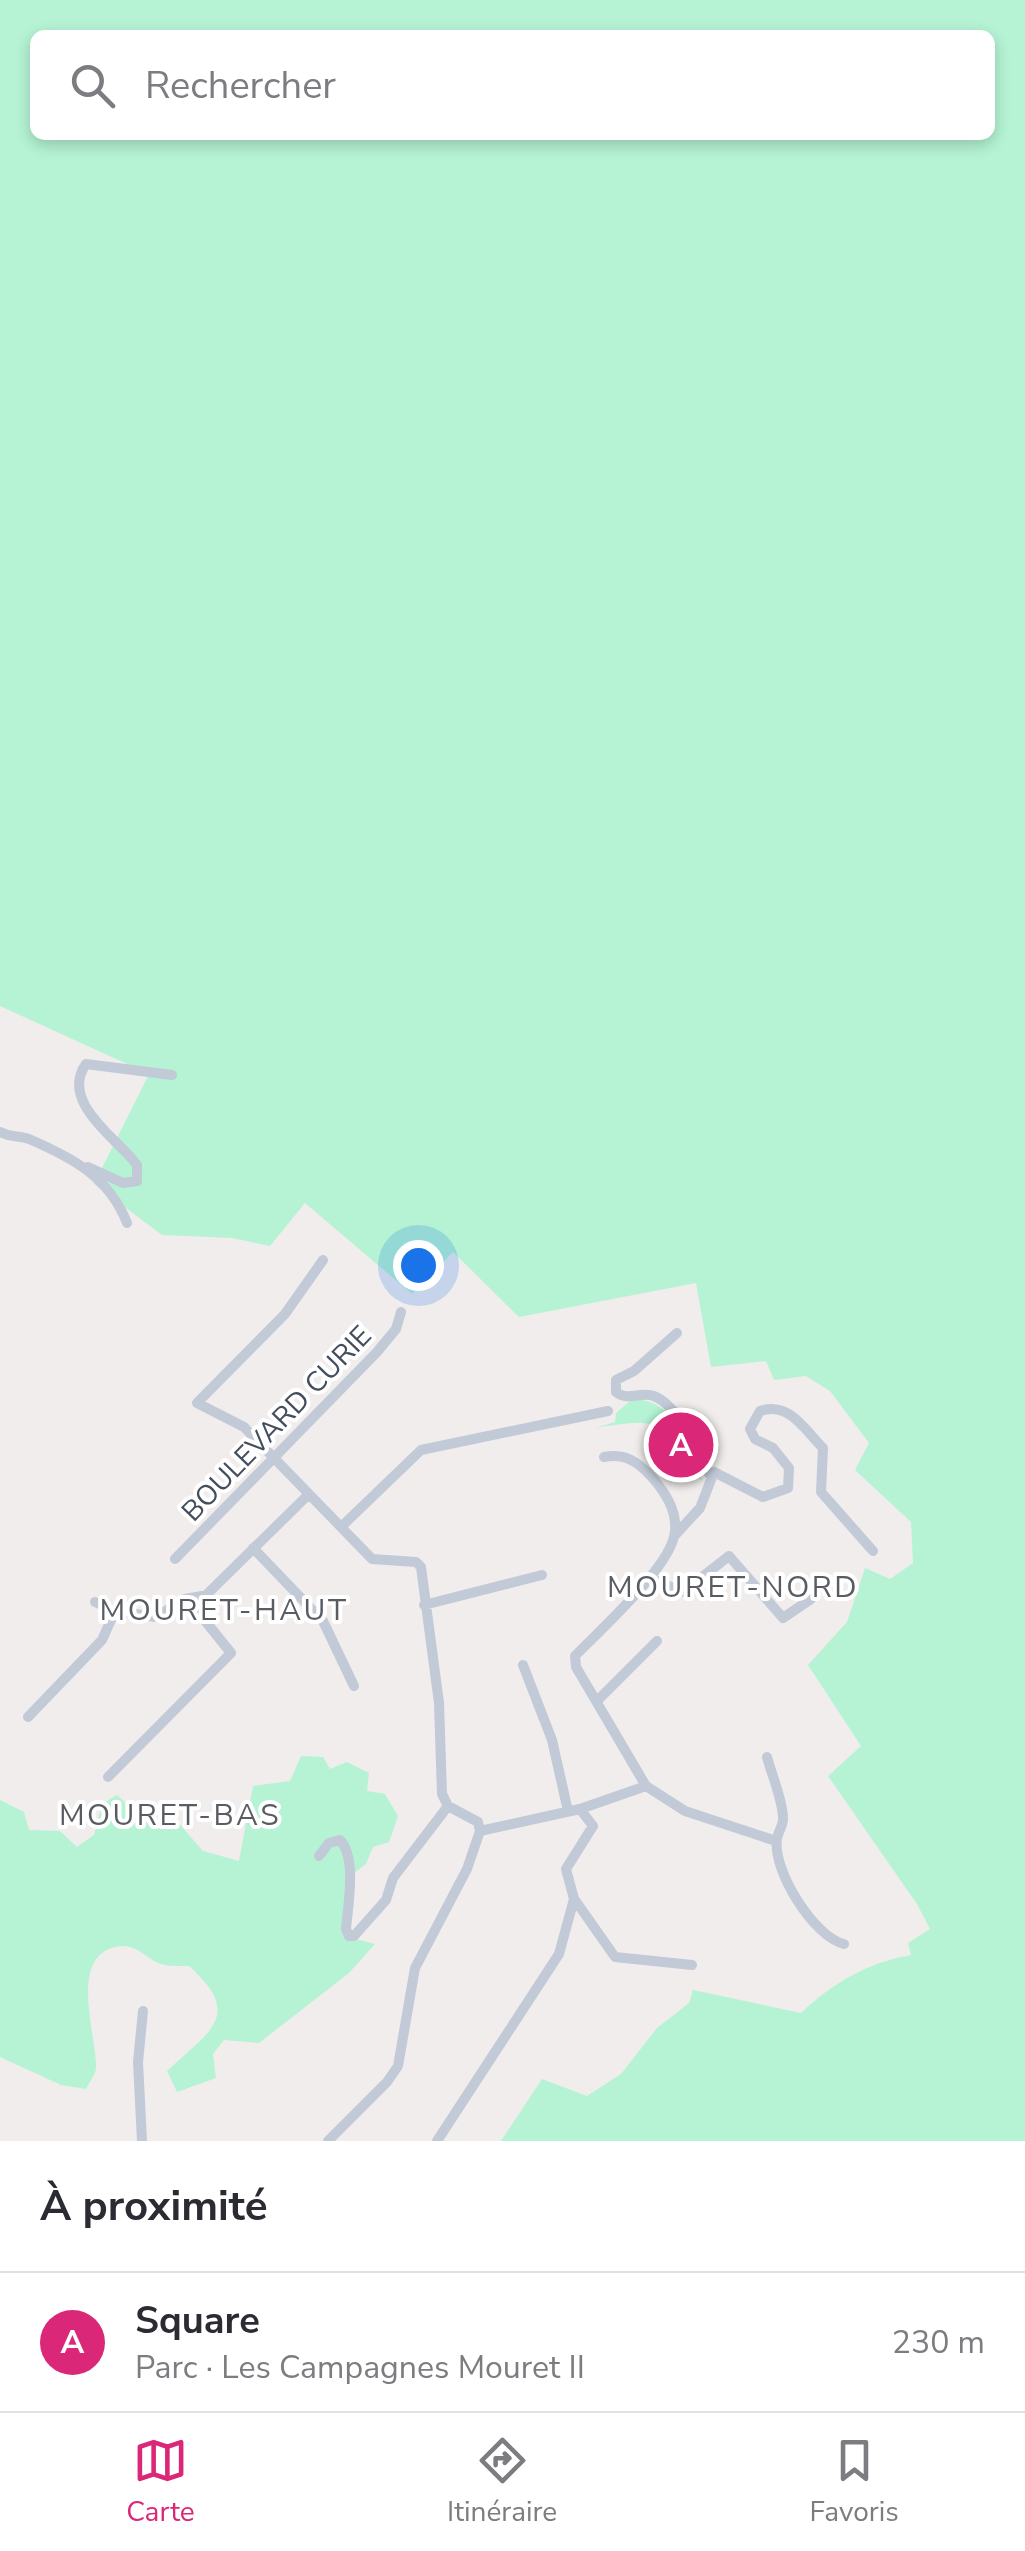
<!DOCTYPE html>
<html lang="fr">
<head>
<meta charset="utf-8">
<style>
	body { margin:0; font-family:"Nunito Sans",sans-serif; background:#f7f7f7; color:#2b2b33 }
	.you { position:absolute; left:418px; top:1265px; width:35px; height:35px; margin:-25px; border:8px solid #fff; border-radius:50%; background:#1a73e8; box-shadow:0 0 0 15px #1a73e833 }
	.badge { display:grid; place-items:center; width:65px; height:65px; border-radius:50%; background:#db2777; color:#fff; font-size:32px; font-weight:700 }
	.pin { position:absolute; translate:-50% -50%; border:5px solid #fff; box-shadow:0 2px 10px #0006 }
	.list { margin:0; padding:0; list-style:none }
	h2 { display:flex; justify-content:space-between; align-items:center; height:130px; margin:0; padding:0 40px; font-size:42px }
	h2 small { font-size:32px; font-weight:400; color:#7c7c81 }
	.list li { display:grid; grid-template-columns:65px 1fr auto; gap:30px; align-items:center; box-sizing:border-box; height:140px; padding:0 40px; border-top:2px solid #e1e1e2 }
	.list b { display:block; font-size:38px; white-space:nowrap }
	.list p { margin:0; font-size:32px; white-space:nowrap; color:#7c7c81 }
	.list em { font-size:32px; font-style:normal; color:#7c7c81 }
	.icon { flex:none; width:55px; height:55px; fill:none; stroke:currentColor; stroke-width:2; stroke-linecap:round; stroke-linejoin:round }
	.map { position:relative; flex:none; width:1025px; height:2141px; overflow:hidden }
	.search { position:absolute; background:#fff; box-shadow:0 5px 15px #0003; left:30px; right:30px; top:30px; height:110px; display:flex; align-items:center; gap:25px; box-sizing:border-box; padding:0 35px; border-radius:15px; color:#7c7c81; font-size:38px }
	.sheet { height:270px; background:#fff }
	nav { display:flex; justify-content:space-around; align-items:center; box-sizing:border-box; height:140px; border-top:2px solid #e1e1e2; background:#fff; font-size:28px; color:#7c7c81 }
	nav a { display:grid; justify-items:center; gap:5px }
	nav .on { color:#db2777 }
	.map>svg:first-child { display:block }
</style>
</head>
<body>
<div class="map">
<svg width="1025" height="2141" viewBox="0 0 1025 2141">
	<rect width="100%" height="100%" fill="#f0edec"/>
	<path fill="#b5f3d4" fill-rule="evenodd" d="M0 0H1025V2141H501L542 2079 587 2096 621 2074 657 2028 689 2003 693 1990 801 2013C834 1982 867 1963 911 1955L908 1943 930 1929 917 1904 828 1776 861 1746 808 1665 847 1622 865 1568 890 1579 913 1563 911 1522 855 1470 869 1443 830 1391 806 1376 774 1380 766 1361 711 1367 696 1283 519 1317 453 1252 412 1294 305 1203 270 1246 232 1238 162 1235 94 1184 149 1074 0 1006ZM35 35H990V135H35Z
		M631 1400C667 1394 701 1448 702 1481 651 1435 684 1412 595 1428L615 1422 616 1413Z
		M301 1756 323 1757 330 1769 347 1762 369 1773 367 1791 385 1794 398 1816 389 1842 373 1847 366 1864 354 1873 348 1937 375 1944 349 1973 259 2043 224 2040 213 2054 216 2078 177 2092 167 2071C208 2032 245 2016 189 1966 179 1966 167 1967 158 1963 142 1955 135 1942 115 1947 68 1958 97 2037 96 2068 96 2074 89 2083 86 2089L61 2085 0 2057V1800L24 1812 29 1830 60 1831 77 1847 94 1835 102 1804 117 1795 147 1823 175 1819 203 1851 239 1861 253 1786 290 1781Z"/>
	<g fill="none" stroke-linecap="round" stroke-linejoin="round">
		<path stroke="#c1cad6" stroke-width="10" d="M0 1132C11 1138 19 1135 29 1139 73 1158 109 1177 127 1223
			M88 1167 123 1183 137 1181V1165C118 1139 59 1102 86 1064L172 1075
			M323 1260 285 1314 197 1403 244 1427 372 1559 416 1562 421 1567 439 1703 442 1794 448 1806 478 1822 480 1831
			M677 1333 634 1371 616 1380V1392C628 1402 640 1391 654 1396 680 1406 696 1452 710 1475
			M604 1457C625 1453 638 1462 651 1476 665 1492 677 1510 675 1531 673 1565 600 1630 575 1656L576 1667 646 1786 685 1811 776 1841
			M342 1526 421 1450 608 1411
			M676 1534 700 1508 714 1472 763 1497 788 1488 789 1468 773 1448 755 1439 750 1429 760 1411C789 1401 805 1430 823 1448L821 1492 873 1551
			M253 1548 323 1621 354 1686
			M175 1559 377 1352 396 1329 401 1312
			M648 1577 683 1592 729 1556 783 1618 811 1599
			M95 1602 115 1611
			M424 1605 542 1575
			M523 1665 552 1740 568 1811
			M599 1699 657 1641
			M28 1717 102 1640 115 1611 156 1617 185 1599 202 1596
			M767 1757C772 1776 782 1798 783 1817 784 1825 778 1831 777 1839 772 1870 814 1937 844 1944
			M108 1777 231 1653 194 1607 309 1494
			M480 1831 580 1809 646 1786
			M319 1856 329 1843 340 1840C357 1858 348 1905 346 1929L349 1936H354L386 1900 393 1878 448 1806
			M575 1900 615 1957 692 1965
			M142 2141 138 2062 143 2011
			M328 2141 387 2082 398 2066 415 1968 467 1869 480 1831
			M437 2141 559 1954 574 1899 566 1869 593 1826 580 1809"/>
	</g>
	<g text-anchor="middle" stroke-width="8" stroke-linejoin="round" paint-order="stroke">
		<g font-size="28" fill="#434d5c" stroke="#fff">
			<text transform="translate(276 1423) rotate(-46)" y="10">BOULEVARD CURIE</text>
		</g>
		<g font-size="30" letter-spacing="2.5" fill="#595c62" stroke="#fff">
			<text x="733" y="1597">MOURET-NORD</text>
			<text x="224" y="1620">MOURET-HAUT</text>
			<text x="170" y="1825">MOURET-BAS</text>
		</g>
	</g>
</svg>
<div class="you"></div>
<div class="pin badge" style="left:681px;top:1445px">A</div>
<div class="search"><svg class="icon" aria-label="search" viewBox="0 0 24 24"><circle cx="10" cy="10" r="6"/><path d="M15 15l6 6"/></svg>Rechercher</div>
</div>
<section class="sheet">
<h2>À proximité<small></small></h2>
<ul class="list">
<li><span class="badge">A</span><div><b>Square</b><p>Parc · Les Campagnes Mouret II</p></div><em>230 m</em></li>
</ul>
</section>
<nav>
<a class="on"><svg class="icon" aria-label="map" viewBox="0 0 24 24"><path d="M3 6l6-2 6 2 6-2v14l-6 2-6-2-6 2zM9 4v14M15 6v14"/></svg>Carte</a>
<a><svg class="icon" aria-label="directions" viewBox="0 0 24 24"><path d="M12 3l9 9-9 9-9-9zM9 14v-3h6M13 9l2 2-2 2"/></svg>Itinéraire</a>
<a><svg class="icon" aria-label="saved" viewBox="0 0 24 24"><path d="M7 4h10v16l-5-4-5 4z"/></svg>Favoris</a>
</nav>
</body>
</html>
